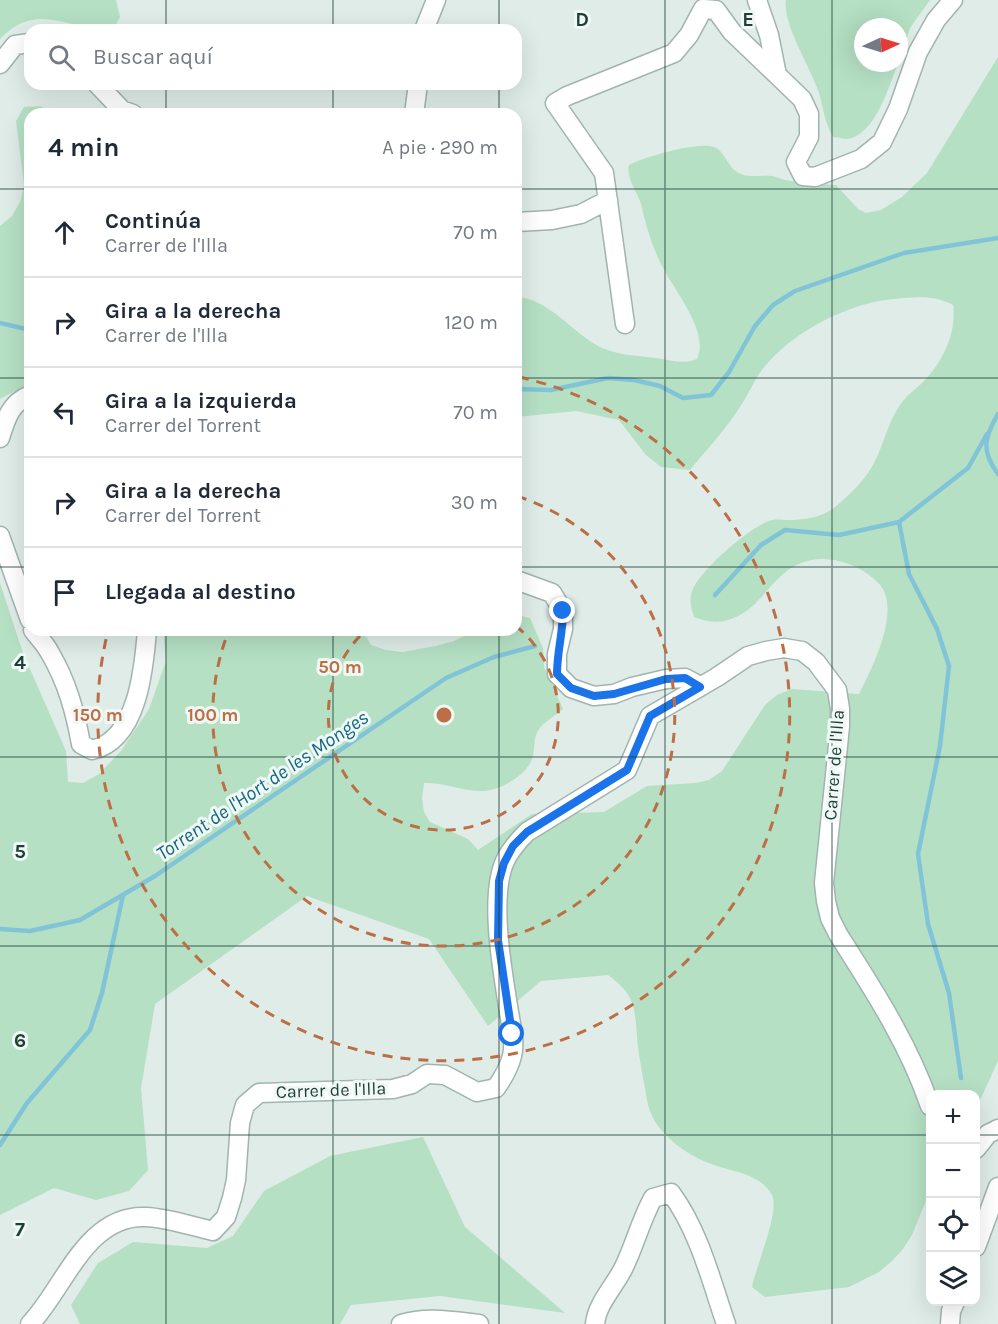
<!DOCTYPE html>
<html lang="es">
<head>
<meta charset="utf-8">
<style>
	body { margin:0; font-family:Karla,sans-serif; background:#f6f6f7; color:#1f2937 }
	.controls { position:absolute; right:18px; bottom:18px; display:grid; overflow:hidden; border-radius:12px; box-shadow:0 6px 24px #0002 }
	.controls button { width:54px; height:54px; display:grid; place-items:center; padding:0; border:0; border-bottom:2px solid #e0e1e3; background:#fff; color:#1f2937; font:30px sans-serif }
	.compass { position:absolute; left:854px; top:18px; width:54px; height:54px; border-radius:50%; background:#fff; box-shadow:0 6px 24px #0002; rotate:86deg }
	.stop { position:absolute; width:18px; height:18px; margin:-14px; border:4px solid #1a73e8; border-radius:50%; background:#fff }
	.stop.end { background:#1a73e8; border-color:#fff; box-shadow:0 2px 6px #0008 }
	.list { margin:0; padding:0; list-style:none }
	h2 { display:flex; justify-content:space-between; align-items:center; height:78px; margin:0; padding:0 24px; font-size:26px }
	h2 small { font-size:20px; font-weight:400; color:#747a83 }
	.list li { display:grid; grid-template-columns:39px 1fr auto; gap:18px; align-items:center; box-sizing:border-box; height:90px; padding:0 24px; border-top:2px solid #e0e1e3 }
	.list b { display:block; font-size:22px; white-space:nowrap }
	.list p { margin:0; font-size:20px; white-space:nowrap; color:#747a83 }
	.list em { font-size:20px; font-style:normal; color:#747a83 }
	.icon { flex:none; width:33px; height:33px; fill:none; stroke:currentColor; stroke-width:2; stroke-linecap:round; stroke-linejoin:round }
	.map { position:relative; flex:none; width:998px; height:1324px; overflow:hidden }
	.search { position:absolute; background:#fff; box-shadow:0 6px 24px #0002; left:24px; top:24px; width:498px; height:66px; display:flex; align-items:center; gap:15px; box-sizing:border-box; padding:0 21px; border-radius:18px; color:#747a83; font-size:22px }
	.panel { position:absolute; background:#fff; box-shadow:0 6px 24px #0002; left:24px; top:108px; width:498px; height:528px; border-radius:18px }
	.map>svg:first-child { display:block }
</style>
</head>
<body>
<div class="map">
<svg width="998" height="1324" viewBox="0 0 998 1324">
	<rect width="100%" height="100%" fill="#dfece7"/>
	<path fill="#b5e0c4" d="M0 0H116L120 17 113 30C67 30 37 0 0 39Z
		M786 0H930L910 28 899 61V27H863V63H898C890 84 875 136 847 139 843 139 838 137 833 137 824 121 824 110 819 93 811 68 782 24 786 0Z
		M998 57V1061L976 1109V1094H930V1191L912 1235 903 1249 892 1261 879 1272 849 1287 765 1297 752 1287C756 1266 780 1211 772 1195 761 1175 736 1172 717 1166 694 1159 673 1145 658 1126 649 1114 647 1101 645 1088 642 1074 640 1061 638 1047 636 1031 637 1013 630 998 625 988 617 982 608 975L541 981 488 1026 429 939 307 896 155 1004 141 1088 148 1170 129 1191 96 1200 54 1188 0 1215V583L23 653 66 751 68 782 83 783 99 774 121 751 149 709 166 661 163 630H362L371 645 386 650 402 652 436 646 454 641 476 630H516V615L530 618 543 648 544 667 563 709C556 715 544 722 539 729 533 738 535 747 533 756 529 774 500 791 483 791 463 792 445 782 424 783L422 798 424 812 430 822 468 839 478 850 532 814 604 812 647 786 696 783 709 780 722 771 765 705 777 695 792 689 859 694C872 669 898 616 883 589 877 579 864 571 854 566 836 559 820 556 801 563 774 573 763 604 738 616 722 624 710 623 694 617 691 607 689 601 692 591 698 572 753 523 773 520 778 519 783 520 787 520 804 520 821 518 835 507 850 495 868 477 876 459 885 440 888 423 900 405 906 395 918 388 926 379 944 359 957 331 953 305 933 295 916 297 895 299 848 302 786 335 759 374 753 383 749 393 743 402 728 427 708 448 690 470L661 467 646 455 619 420 576 411 516 417V297C548 297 574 335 602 348 619 355 638 356 656 358 671 360 683 365 697 359 710 332 674 290 662 266 652 246 646 226 641 204 637 191 626 179 629 165 643 157 700 141 714 147 727 152 727 171 744 175 753 177 763 175 772 176 777 177 781 179 785 180 802 183 819 184 836 185L858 209 866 213 881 210 902 197 927 173Z
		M40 106 55 114H30V383L0 399V226L12 216 20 202 24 185 16 121 24 107Z
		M423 1137 465 1227 565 1313 440 1296 351 1305 340 1324H80L71 1305 98 1263 133 1242 207 1248 233 1236 264 1191 330 1156Z"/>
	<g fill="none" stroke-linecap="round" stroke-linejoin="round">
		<path stroke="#81c4d8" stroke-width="4.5" d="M0 323 30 330
			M516 389 551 390 608 378 634 380 660 386 683 398 711 395 729 372 755 326 773 305 795 291 904 253 998 238
			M998 414C984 438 981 451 998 474
			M715 595 761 545 785 530 839 535 899 522
			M0 929 30 931 80 920 155 876 446 678 494 657 535 646
			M961 1078 949 993 928 924 918 854 940 746 949 666 937 629 909 574 899 522 968 468 987 434
			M0 1145 27 1103 90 1030 102 993 123 895"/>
		<defs>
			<path id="minor" d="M757 0 769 35 777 75 802 99 809 114V137L796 162 803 176 815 177 861 159 882 142 898 109 918 52 936 20 953 0
				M424 30 436 0
				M0 64 15 45 30 43
				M97 84 122 110 133 114
				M414 114 418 84
				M516 222 552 220 581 214 608 200
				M625 324 604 173 555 103 567 96 674 53 689 35 703 9 716 10 732 32 777 75
				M0 438C6 419 10 403 30 395
				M0 536 30 620
				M516 580 552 593 563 611V629L557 654V674L571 688 594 696 614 694 632 687 666 679 685 678 700 686
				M33 630C39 638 46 645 50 653 67 682 75 711 81 744L92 750C138 740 144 668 147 630
				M976 1149 988 1134 998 1129
				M976 1247 998 1187
				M30 1324C64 1289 86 1214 146 1217 168 1218 191 1226 213 1231L226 1217 232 1198 236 1180 240 1123 245 1105 259 1093 393 1089 412 1084 427 1074 445 1075 477 1092 496 1088C503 1078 509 1068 512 1056 516 1041 510 1021 508 1006 502 968 489 896 505 861 510 850 518 841 527 832L627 770 650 716 717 677 748 656 766 651 784 648 802 651 816 662 837 690 840 709V726L824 883 826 901 830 918 838 934C873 989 909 1044 930 1106
				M401 1324C427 1316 453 1321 479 1324
				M595 1324C597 1303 615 1286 624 1267 635 1244 641 1220 653 1198L671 1193C699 1231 711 1280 726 1324
				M950 1324 951 1311 955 1302"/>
		</defs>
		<use href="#minor" stroke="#a1b4af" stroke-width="21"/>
		<use href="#minor" stroke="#fff" stroke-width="18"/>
	</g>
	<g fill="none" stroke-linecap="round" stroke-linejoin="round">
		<path stroke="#1a73e8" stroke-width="8" d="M512 1034 498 940 499 881 504 863 513 846 527 832 627 770 650 716 700 687 685 678 666 679 614 694 594 696 571 688 557 674C557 652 563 633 563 611"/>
	</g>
	<path fill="none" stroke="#1e3e38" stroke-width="1.5" stroke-opacity="0.55" d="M166 0V30M333 0V30M499 0V30M665 0V1324M832 0V1324M166 84V114M333 84V114M499 84V114M0 189H30M516 189H998M0 378H30M516 378H998M0 567H30M516 567H998M166 630V1324M333 630V1324M499 630V1324M0 757H998M0 946H998M0 1135H930M976 1135H998"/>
	<g fill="none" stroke="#bc6f45" stroke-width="3" stroke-dasharray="10 8">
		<path d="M516 626A115 115 0 1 1 366 630"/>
		<path d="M517 496A231 231 0 1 1 229 630"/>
		<path d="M519 377A346 346 0 1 1 108 631"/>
	</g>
	<g text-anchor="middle" stroke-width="6" stroke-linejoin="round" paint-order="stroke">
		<g font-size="18" fill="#1e3e38" stroke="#f0f8f5">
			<text transform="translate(834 765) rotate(-86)" y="6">Carrer de l'Illa</text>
			<text transform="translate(331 1090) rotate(-2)" y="6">Carrer de l'Illa</text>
		</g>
		<g font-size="20" font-style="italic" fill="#126680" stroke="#f0f8f5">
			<text transform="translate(262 785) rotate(-34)" y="7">Torrent de l'Hort de les Monges</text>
		</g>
	</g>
	<g font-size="20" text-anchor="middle" font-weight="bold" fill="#1e3e38" stroke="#f0f8f5" stroke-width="6" stroke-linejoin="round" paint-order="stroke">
		<text x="582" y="26">D</text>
		<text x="748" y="26">E</text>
		<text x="20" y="669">4</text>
		<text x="20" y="858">5</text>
		<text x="20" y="1047">6</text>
		<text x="20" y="1236">7</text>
	</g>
	<circle cx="444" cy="715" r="9" fill="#bc6f45" stroke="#f0f8f5" stroke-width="3"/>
	<g font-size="18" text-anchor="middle" font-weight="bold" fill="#bc6f45" stroke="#f0f8f5" stroke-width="6" stroke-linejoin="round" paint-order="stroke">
		<text x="340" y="673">50 m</text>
		<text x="98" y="721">150 m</text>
		<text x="213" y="721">100 m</text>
	</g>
</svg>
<div class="controls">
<button>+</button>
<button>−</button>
<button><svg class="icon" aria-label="locate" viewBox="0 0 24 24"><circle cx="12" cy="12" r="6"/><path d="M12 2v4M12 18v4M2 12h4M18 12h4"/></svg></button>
<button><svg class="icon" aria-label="layers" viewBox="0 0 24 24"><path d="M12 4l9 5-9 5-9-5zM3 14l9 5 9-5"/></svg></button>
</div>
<svg class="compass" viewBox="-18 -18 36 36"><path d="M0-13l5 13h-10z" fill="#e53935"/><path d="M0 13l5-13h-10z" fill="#747a83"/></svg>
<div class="stop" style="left:512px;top:1034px"></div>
<div class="stop end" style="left:563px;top:611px"></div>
<div class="search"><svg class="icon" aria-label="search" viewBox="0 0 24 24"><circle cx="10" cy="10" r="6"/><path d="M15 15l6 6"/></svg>Buscar aquí</div>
<section class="panel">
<h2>4 min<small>A pie · 290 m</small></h2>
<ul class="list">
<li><svg class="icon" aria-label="ahead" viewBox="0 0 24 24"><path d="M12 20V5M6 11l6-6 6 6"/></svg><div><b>Continúa</b><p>Carrer de l'Illa</p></div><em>70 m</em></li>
<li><svg class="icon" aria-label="right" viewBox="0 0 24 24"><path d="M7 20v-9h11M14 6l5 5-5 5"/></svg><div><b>Gira a la derecha</b><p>Carrer de l'Illa</p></div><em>120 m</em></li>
<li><svg class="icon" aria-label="left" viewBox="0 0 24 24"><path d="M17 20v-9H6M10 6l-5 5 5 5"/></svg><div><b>Gira a la izquierda</b><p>Carrer del Torrent</p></div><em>70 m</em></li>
<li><svg class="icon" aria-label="right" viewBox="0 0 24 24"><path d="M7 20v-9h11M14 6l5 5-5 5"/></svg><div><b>Gira a la derecha</b><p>Carrer del Torrent</p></div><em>30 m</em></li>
<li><svg class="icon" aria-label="arrive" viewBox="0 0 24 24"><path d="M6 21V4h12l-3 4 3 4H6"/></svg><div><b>Llegada al destino</b></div></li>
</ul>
</section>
</div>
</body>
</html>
